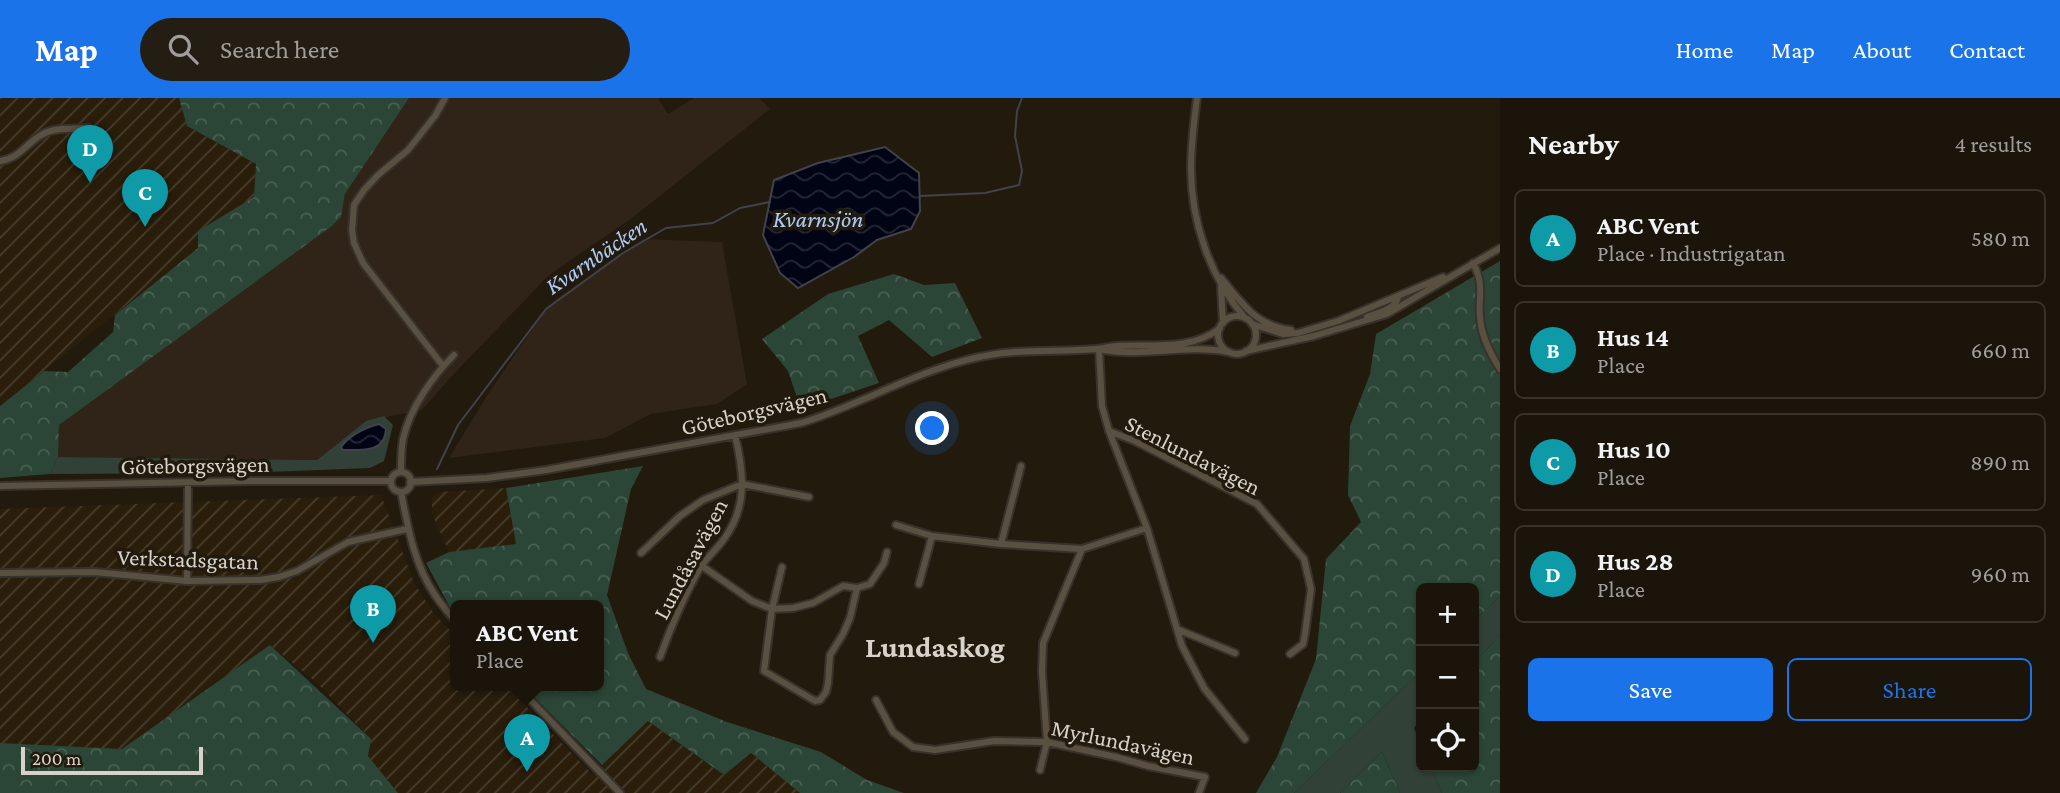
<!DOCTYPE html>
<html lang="en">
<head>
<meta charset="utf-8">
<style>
	body { margin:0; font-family:"Crimson Pro",serif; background:#231d13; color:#f1f3f6 }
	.controls { position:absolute; right:21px; bottom:21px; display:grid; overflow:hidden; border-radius:10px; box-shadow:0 2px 5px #0004 }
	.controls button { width:63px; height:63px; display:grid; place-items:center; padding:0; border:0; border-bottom:2px solid #38332b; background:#1a140a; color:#f1f3f6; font:35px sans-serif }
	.scale { position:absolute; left:21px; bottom:18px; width:182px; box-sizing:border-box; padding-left:7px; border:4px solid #d8d3ca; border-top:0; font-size:19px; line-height:24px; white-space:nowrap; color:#d8d3ca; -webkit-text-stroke:5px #221a0d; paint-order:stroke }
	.you { position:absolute; left:933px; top:331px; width:24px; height:24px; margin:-18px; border:5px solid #fff; border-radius:50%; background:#1a73e8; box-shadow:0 0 0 10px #1a73e833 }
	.badge { display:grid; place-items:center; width:46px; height:46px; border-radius:50%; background:#1a73e8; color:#fff; font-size:23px; font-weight:700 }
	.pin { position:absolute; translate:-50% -58px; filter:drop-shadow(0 2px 4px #0008) }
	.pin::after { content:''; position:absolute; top:37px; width:24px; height:21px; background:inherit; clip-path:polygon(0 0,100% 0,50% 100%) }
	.popup { position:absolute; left:450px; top:502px; width:154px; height:91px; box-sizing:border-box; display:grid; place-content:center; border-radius:10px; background:#1a140a; filter:drop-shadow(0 2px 5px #0005); font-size:23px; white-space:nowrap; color:#9f9e9c }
	.popup b { font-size:26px; color:#f1f3f6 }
	.popup::after { content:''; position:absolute; left:50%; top:100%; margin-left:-14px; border:14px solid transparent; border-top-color:#1a140a }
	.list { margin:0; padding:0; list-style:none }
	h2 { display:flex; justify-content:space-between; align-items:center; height:91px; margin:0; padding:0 28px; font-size:30px }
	h2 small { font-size:23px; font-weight:400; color:#9f9e9c }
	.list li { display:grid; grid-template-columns:46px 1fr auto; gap:21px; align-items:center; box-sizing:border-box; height:98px; margin:0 14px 14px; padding:0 14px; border:2px solid #38332b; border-radius:10px }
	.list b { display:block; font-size:26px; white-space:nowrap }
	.list p { margin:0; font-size:23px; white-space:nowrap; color:#9f9e9c }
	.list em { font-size:23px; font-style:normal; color:#9f9e9c }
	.actions { display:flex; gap:14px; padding:21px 28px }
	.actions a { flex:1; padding:16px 0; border:2px solid #1a73e8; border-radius:10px; text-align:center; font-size:24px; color:#1a73e8 }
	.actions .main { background:#1a73e8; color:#fff }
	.icon { flex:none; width:38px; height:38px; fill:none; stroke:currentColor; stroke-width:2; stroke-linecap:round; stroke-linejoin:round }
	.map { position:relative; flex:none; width:1500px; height:695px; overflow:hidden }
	header { display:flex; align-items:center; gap:42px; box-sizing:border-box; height:98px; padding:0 35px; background:#1a73e8; color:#fff }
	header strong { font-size:33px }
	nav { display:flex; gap:38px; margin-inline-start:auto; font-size:24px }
	.search { width:490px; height:63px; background:#231d13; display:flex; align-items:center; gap:18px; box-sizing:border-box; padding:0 24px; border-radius:38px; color:#9f9e9c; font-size:26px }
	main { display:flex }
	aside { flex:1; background:#1a140a }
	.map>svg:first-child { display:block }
</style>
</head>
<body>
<header>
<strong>Map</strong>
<div class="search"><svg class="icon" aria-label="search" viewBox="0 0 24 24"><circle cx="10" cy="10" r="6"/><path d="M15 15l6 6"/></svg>Search here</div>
<nav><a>Home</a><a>Map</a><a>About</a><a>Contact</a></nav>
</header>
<main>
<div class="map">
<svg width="1500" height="695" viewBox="0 0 1500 695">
	<defs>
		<pattern id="industrial-furrows" width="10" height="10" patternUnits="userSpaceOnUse" patternTransform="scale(1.75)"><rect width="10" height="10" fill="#2a1e0b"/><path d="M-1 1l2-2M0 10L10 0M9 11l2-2" fill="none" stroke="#483e2d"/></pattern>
		<pattern id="forest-crowns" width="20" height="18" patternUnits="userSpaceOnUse" patternTransform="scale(1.75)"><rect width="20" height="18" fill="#2b4636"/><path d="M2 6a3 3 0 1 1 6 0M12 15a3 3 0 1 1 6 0" fill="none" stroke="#496052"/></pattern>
		<pattern id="water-waves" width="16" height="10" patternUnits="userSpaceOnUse" patternTransform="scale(1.75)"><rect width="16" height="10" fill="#000415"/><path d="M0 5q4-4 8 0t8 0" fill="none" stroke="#242836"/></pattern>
	</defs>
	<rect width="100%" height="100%" fill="#221a0d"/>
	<path fill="#302317" d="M409 0H658L668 16 694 0H759L770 11 632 120 548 178 451 279 422 312 366 323 317 362 58 359V327L332 128 341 119 345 96Z
		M643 141 722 144 747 286 717 306 651 316 605 340 449 360 488 296 546 211 554 203Z"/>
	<path fill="url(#industrial-furrows)" d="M0 0H179L188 29 256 66 254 99 198 133V150L0 308Z
		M506 390 516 447 449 454 432 416V399L440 394Z
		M381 397 414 485 435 517 455 537V588H506L592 676 648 623 723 677 751 655 800 695H398L368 658 371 641 316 584 270 547 122 652 0 645V411Z"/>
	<path fill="#314137" d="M384 318 393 327 384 363 370 370 242 375 50 376 58 359 317 362 366 323Z
		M1500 498V537L1474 565V523Z
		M1421 573V621L1414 630 1421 647V669H1431L1442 695H1400L1382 654 1340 695H1294Z"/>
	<path fill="url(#forest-crowns)" d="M179 0H409L345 96 341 119 332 128 59 327 58 359 50 376 0 380V308L44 273 68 274 113 234 115 217 198 150V133L254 99 256 66 187 28Z
		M1500 163V498L1474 523V490H1421V573L1294 695H1256L1277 659 1316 561 1326 461 1361 424 1348 397 1350 328 1370 276 1376 236Z
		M894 176 924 187 955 185 982 240 932 259 889 222 858 238 879 285 801 311 788 273 762 241 828 196Z
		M643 368 631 391 607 497 628 555 646 591 727 624 821 654 867 682 904 695H800L751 655 724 677 648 623 602 667 523 588H599V508H455V516L452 513 426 465 449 454 516 446 506 390Z
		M1500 537V695H1442L1431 669H1474V565Z
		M270 547 371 641 368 658 398 695H0V645L122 651Z
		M1382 654 1400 695H1340Z"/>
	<path fill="url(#water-waves)" stroke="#41424b" stroke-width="2" d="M885 49 919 75 920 113 911 131 877 142 854 159 798 190 780 175 763 137 774 82 818 65Z
		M379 326 386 331C385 355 362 352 343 352L341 349C350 337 364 330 379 326Z"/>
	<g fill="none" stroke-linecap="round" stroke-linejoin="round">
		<path stroke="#41424b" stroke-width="2" d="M920 98 985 95 1019 87 1022 73 1015 38 1017 13 1022 0
			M437 371 458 327 546 211 623 155 666 130 713 125 740 110 770 104"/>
		<defs>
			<path id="minor" d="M1197 0C1194 23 1191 47 1191 70 1191 123 1210 180 1245 220
				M0 63C19 61 27 44 43 36 56 29 74 31 88 30
				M1473 165C1485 188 1478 197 1480 219 1481 238 1490 255 1500 271
				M1221 180C1243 206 1256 228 1291 232
				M1221 189 1223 225
				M1218 237a19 19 0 1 1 38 0a19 19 0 1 1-38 0Z
				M1367 219C1378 215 1396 211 1398 199
				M1252 226 1283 236 1298 235 1338 223 1443 179
				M1099 251 1102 308 1109 333 1147 430 1182 548 1204 590 1245 641
				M1104 252C1145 259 1188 246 1229 254
				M1246 253 1314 238 1387 216 1500 150
				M443 268 363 165 354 145 352 132 354 107 364 92 378 77 408 52 435 18 445 0
				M1109 333 1135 343 1257 406 1304 461 1311 491 1305 536 1303 546 1290 556
				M401 374C401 364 401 352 403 341 410 310 432 279 454 257
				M391 384a10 10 0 1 1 20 0a10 10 0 1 1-20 0Z
				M410 384 487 380 546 372 801 325C867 305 926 266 996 256 1029 251 1063 254 1096 251 1103 251 1110 248 1117 248 1151 246 1192 253 1220 230
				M0 388 248 383H391
				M401 394C408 430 414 466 435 497 441 506 448 514 455 523
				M896 427 932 438 1001 446 1082 451 1147 430
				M1001 446 1021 368
				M641 455 680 418 703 402 742 386 809 399
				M702 468 752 503 772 511 793 510 813 505 843 488 857 490 870 486 884 465 887 454
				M782 469 772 511 764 573 815 603 820 602 826 594 828 585 830 557 843 536 850 520 857 490
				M0 475 95 474 187 483 260 482 279 479 297 473 348 444 407 431
				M187 483 188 385
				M919 486 932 438
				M1177 531 1235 555
				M660 559C671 529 684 498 700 470 707 459 717 451 724 441 748 408 744 375 735 337
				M517 588 620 695
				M876 602 893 634 913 649 935 652 994 643 1047 644 1116 659 1148 668 1205 679 1199 695
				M1040 672 1047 644 1042 574 1043 545 1082 451"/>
		</defs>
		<use href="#minor" stroke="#38322c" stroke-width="10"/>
		<use href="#minor" stroke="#5a5042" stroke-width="6"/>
	</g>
	<g text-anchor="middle" stroke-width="7" stroke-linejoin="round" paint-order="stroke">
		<g font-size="23" fill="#d8d3ca" stroke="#221a0d">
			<text transform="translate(754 313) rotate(-13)" y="8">Göteborgsvägen</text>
			<text transform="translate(1193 357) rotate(27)" y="8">Stenlundavägen</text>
			<text transform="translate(195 367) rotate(-1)" y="8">Göteborgsvägen</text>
			<text transform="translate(188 461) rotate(2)" y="8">Verkstadsgatan</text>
			<text transform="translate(690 461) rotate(-62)" y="8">Lundåsavägen</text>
			<text transform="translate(1123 644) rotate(12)" y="8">Myrlundavägen</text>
		</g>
		<g font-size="24" font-style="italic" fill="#adccfb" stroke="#221a0d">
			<text x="818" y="129">Kvarnsjön</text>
			<text transform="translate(596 158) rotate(-34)" y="8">Kvarnbäcken</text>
		</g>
		<g font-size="30" font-weight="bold" fill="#d8d3ca" stroke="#221a0d">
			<text x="935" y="559">Lundaskog</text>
		</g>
	</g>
</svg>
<div class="controls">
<button>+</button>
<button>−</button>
<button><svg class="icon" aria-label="locate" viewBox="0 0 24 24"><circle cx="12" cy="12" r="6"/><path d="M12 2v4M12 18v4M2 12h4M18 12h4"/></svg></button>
</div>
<div class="scale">200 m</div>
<div class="you"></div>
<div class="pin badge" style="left:527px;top:674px;background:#0f9aa8">A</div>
<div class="popup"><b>ABC Vent</b>Place</div>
<div class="pin badge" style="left:373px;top:545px;background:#0f9aa8">B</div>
<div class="pin badge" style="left:145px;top:129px;background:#0f9aa8">C</div>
<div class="pin badge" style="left:90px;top:85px;background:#0f9aa8">D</div>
</div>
<aside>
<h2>Nearby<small>4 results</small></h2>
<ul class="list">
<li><span class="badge" style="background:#0f9aa8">A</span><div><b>ABC Vent</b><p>Place · Industrigatan</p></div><em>580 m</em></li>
<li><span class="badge" style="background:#0f9aa8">B</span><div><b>Hus 14</b><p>Place</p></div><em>660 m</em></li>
<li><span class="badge" style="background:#0f9aa8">C</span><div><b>Hus 10</b><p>Place</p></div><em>890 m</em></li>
<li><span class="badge" style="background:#0f9aa8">D</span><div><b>Hus 28</b><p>Place</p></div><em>960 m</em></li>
</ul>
<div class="actions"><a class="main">Save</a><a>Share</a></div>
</aside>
</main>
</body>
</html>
